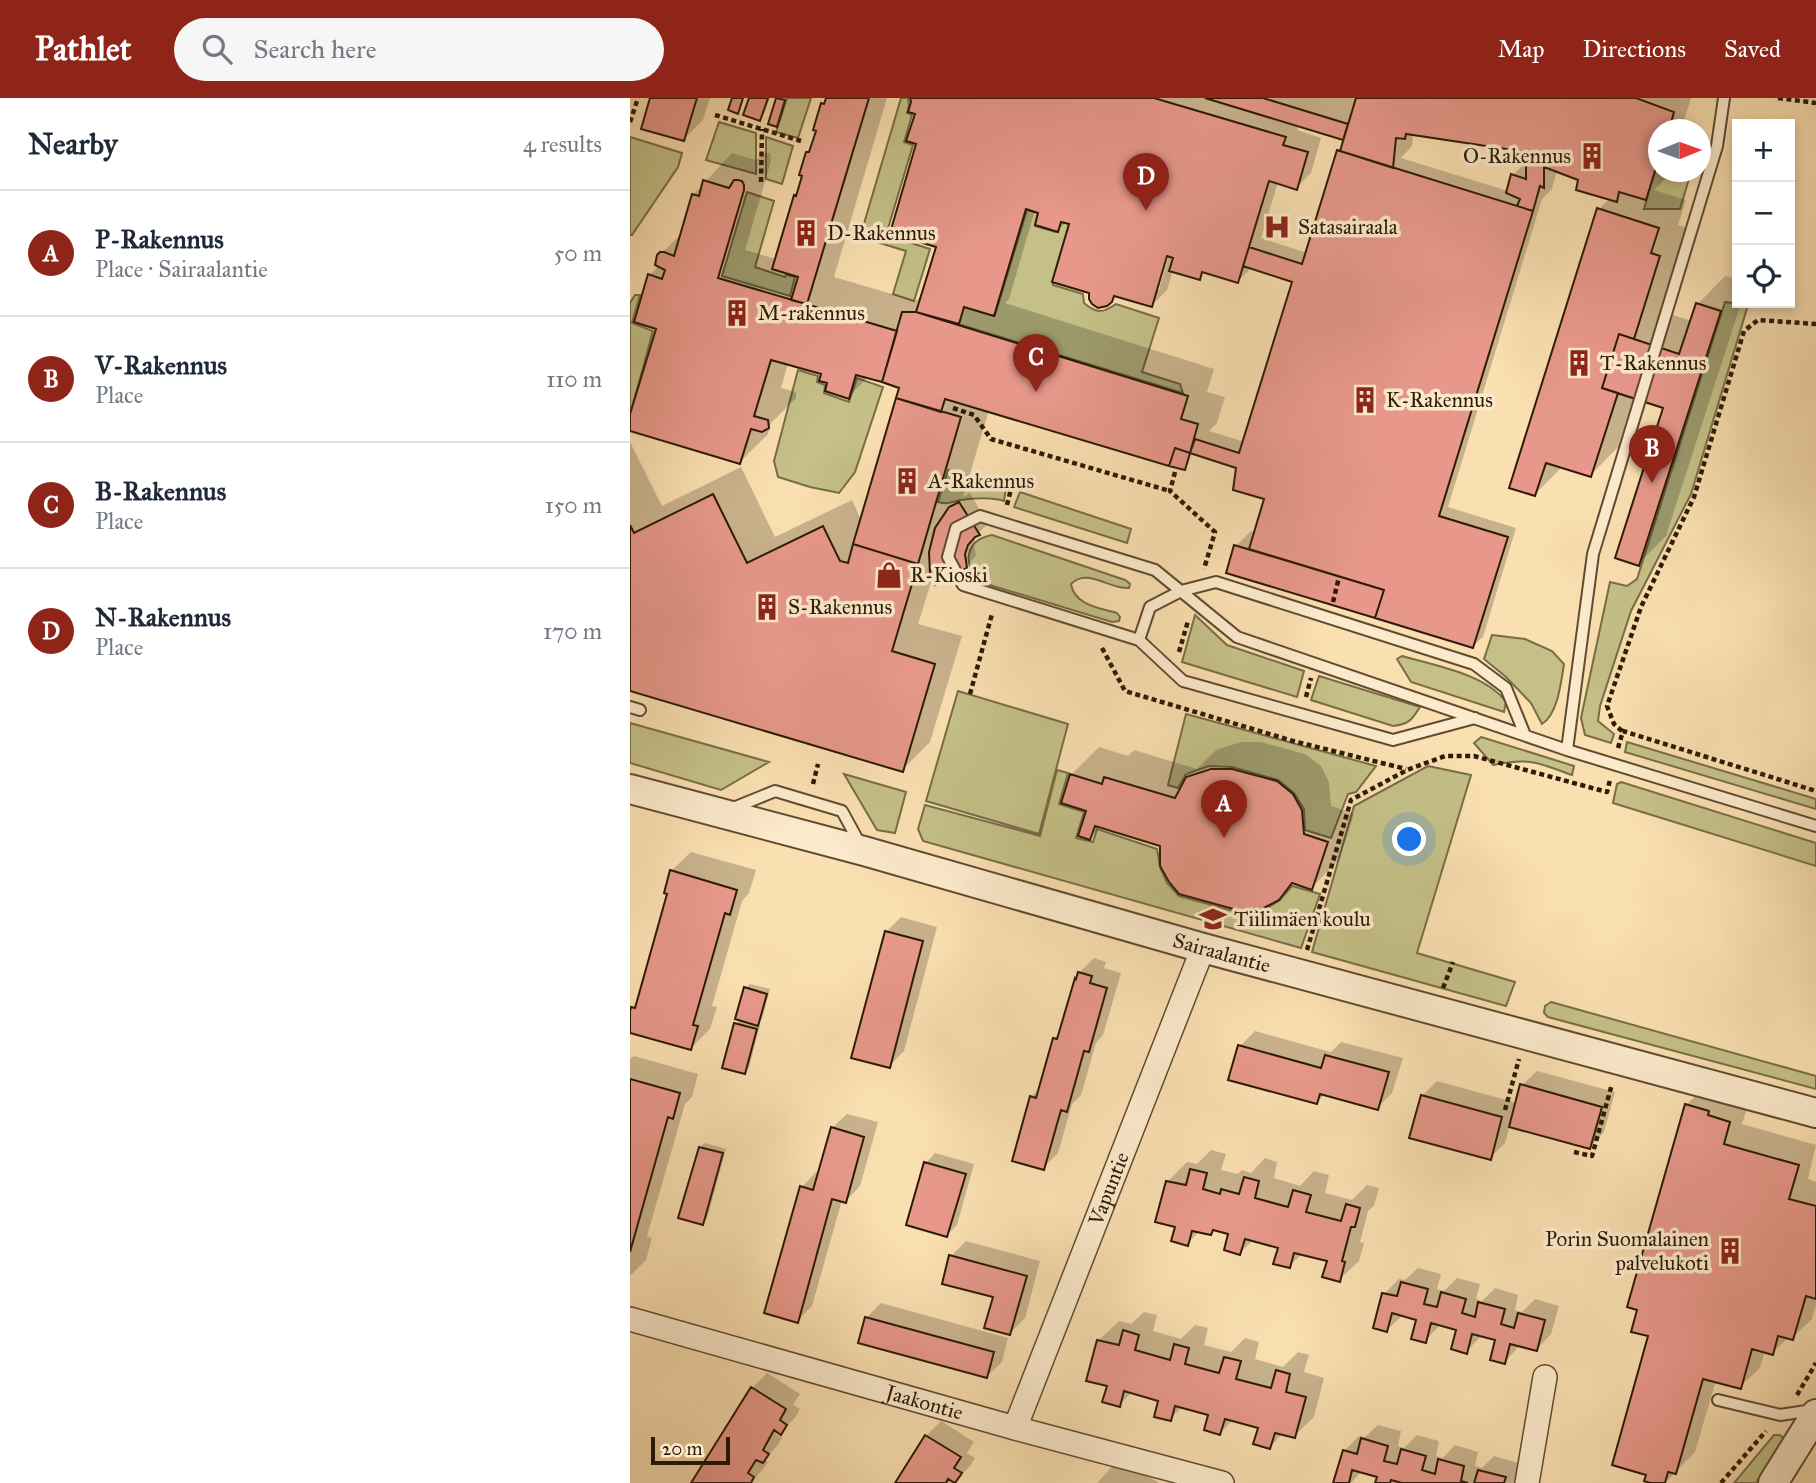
<!DOCTYPE html>
<html lang="en">
<head>
<meta charset="utf-8">
<style>
	body { margin:0; font-family:"IM FELL Great Primer",serif; background:#f6f6f7; color:#1f2937 }
	.controls { position:absolute; right:21px; top:21px; display:grid; overflow:hidden; border-radius:0px; box-shadow:0 4px 10px #0003 }
	.controls button { width:63px; height:63px; display:grid; place-items:center; padding:0; border:0; border-bottom:2px solid #e0e1e3; background:#fff; color:#1f2937; font:35px sans-serif }
	.compass { position:absolute; left:1018px; top:21px; width:63px; height:63px; border-radius:50%; background:#fff; box-shadow:0 4px 10px #0003; rotate:89deg }
	.scale { position:absolute; left:21px; bottom:18px; width:79px; box-sizing:border-box; padding-left:7px; border:4px solid #2d1a07; border-top:0; font-size:19px; line-height:24px; white-space:nowrap; color:#2d1a07; -webkit-text-stroke:5px #fceacc; paint-order:stroke }
	.you { position:absolute; left:780px; top:742px; width:24px; height:24px; margin:-18px; border:5px solid #fff; border-radius:50%; background:#1a73e8; box-shadow:0 0 0 10px #1a73e833 }
	.badge { display:grid; place-items:center; width:46px; height:46px; border-radius:50%; background:#8f2418; color:#fff; font-size:23px; font-weight:700 }
	.pin { position:absolute; translate:-50% -58px; filter:drop-shadow(0 2px 4px #0008) }
	.pin::after { content:''; position:absolute; top:37px; width:24px; height:21px; background:inherit; clip-path:polygon(0 0,100% 0,50% 100%) }
	.list { margin:0; padding:0; list-style:none }
	h2 { display:flex; justify-content:space-between; align-items:center; height:91px; margin:0; padding:0 28px; font-size:30px }
	h2 small { font-size:23px; font-weight:400; color:#747a83 }
	.list li { display:grid; grid-template-columns:46px 1fr auto; gap:21px; align-items:center; box-sizing:border-box; height:126px; padding:0 28px; border-top:2px solid #e0e1e3 }
	.list b { display:block; font-size:26px; white-space:nowrap }
	.list p { margin:0; font-size:23px; white-space:nowrap; color:#747a83 }
	.list em { font-size:23px; font-style:normal; color:#747a83 }
	.icon { flex:none; width:38px; height:38px; fill:none; stroke:currentColor; stroke-width:2; stroke-linecap:round; stroke-linejoin:round }
	.map { position:relative; flex:none; width:1186px; height:1385px; overflow:hidden }
	header { display:flex; align-items:center; gap:42px; box-sizing:border-box; height:98px; padding:0 35px; background:#8f2418; color:#fff }
	header strong { font-size:33px }
	nav { display:flex; gap:38px; margin-inline-start:auto; font-size:24px }
	.search { width:490px; height:63px; background:#f6f6f7; display:flex; align-items:center; gap:18px; box-sizing:border-box; padding:0 24px; border-radius:38px; color:#747a83; font-size:26px }
	main { display:flex }
	aside { flex:1; background:#fff }
	.map>svg:first-child { display:block }
</style>
</head>
<body>
<header>
<strong>Pathlet</strong>
<div class="search"><svg class="icon" aria-label="search" viewBox="0 0 24 24"><circle cx="10" cy="10" r="6"/><path d="M15 15l6 6"/></svg>Search here</div>
<nav><a>Map</a><a>Directions</a><a>Saved</a></nav>
</header>
<main>
<aside>
<h2>Nearby<small>4 results</small></h2>
<ul class="list">
<li><span class="badge">A</span><div><b>P-Rakennus</b><p>Place · Sairaalantie</p></div><em>50 m</em></li>
<li><span class="badge">B</span><div><b>V-Rakennus</b><p>Place</p></div><em>110 m</em></li>
<li><span class="badge">C</span><div><b>B-Rakennus</b><p>Place</p></div><em>150 m</em></li>
<li><span class="badge">D</span><div><b>N-Rakennus</b><p>Place</p></div><em>170 m</em></li>
</ul>
</aside>
<div class="map">
<svg width="1186" height="1385" viewBox="0 0 1186 1385">
	<rect width="100%" height="100%" fill="#fadfb0"/>
	<filter id="stains"><feTurbulence type="fractalNoise" baseFrequency=".00286" numOctaves="4"/><feColorMatrix values="0 0 0 0 .2 0 0 0 0 .09 0 0 0 0 .02 0 0 0 .5 -.17"/></filter>
	<radialGradient id="worn" r=".72"><stop offset=".6" stop-color="#630" stop-opacity="0"/><stop offset="1" stop-color="#630" stop-opacity=".3"/></radialGradient>
	<path fill="#c4c087" stroke="#786d47" stroke-width="2" d="M157 0H181L168 40 146 34Z
		M271 0H278L279 7 277 15 282 17 274 44 283 47 256 137 300 151 284 203 263 196 276 153 243 143 233 129Z
		M89 24 126 35V76L76 62Z
		M0 39 52 55 48 69 2 137H0Z
		M136 39 163 48 152 86 136 81Z
		M1028 63V74H1061L1050 111H1014Z
		M117 94 144 103 125 169 155 179 156 177 165 179 160 198 92 178Z
		M397 112 408 115 405 128 426 134 430 122 441 126 423 187 453 196 454 205C467 216 473 215 486 206L529 220 512 274 550 286 553 295 328 226 334 208 365 217Z
		M5 197H10L2 225 23 233 0 317V205Z
		M1095 204 1118 207 1061 396 1001 513 970 608 968 623 984 636 981 645 955 637 951 620 980 484 997 488 1007 481Z
		M168 272 188 278 187 284 195 287 194 295 219 304 227 280 253 289 225 374 209 395 180 389 148 379 144 363Z
		M318 372 376 390 374 403C362 399 343 400 331 402 320 404 319 407 308 404Z
		M390 394 501 431 497 445 384 409Z
		M362 437 495 482 500 486 499 490C480 492 457 469 441 486 444 507 470 510 487 515L490 519 489 523 482 524 350 484C332 466 335 442 362 437Z
		M565 517 597 547 674 573 667 599 552 564Z
		M862 537 895 541 922 553 934 566C931 584 928 616 912 626L901 605 876 579 854 561Z
		M772 558C803 567 856 576 876 604L874 614 781 584 767 561Z
		M689 578 790 609C782 622 779 626 763 628L681 602Z
		M328 593 438 626 409 736 296 703Z
		M556 616 746 668 726 694 718 696 701 740 675 732 674 711 664 695 648 682 602 669 579 668 556 676 548 690 538 687Z
		M0 625 139 664 91 692 0 665Z
		M851 639 944 668 942 677C909 665 899 659 863 667L844 645Z
		M997 644 1186 701V711L995 654Z
		M798 668 841 677 787 855 885 884 876 908 682 854 724 708Z
		M427 672 438 675 429 706 454 714 446 740 463 744 467 731 527 751 530 769 537 785 549 798 607 814 634 812 650 802 662 788 690 796 671 850 293 743 288 731 295 707 410 738Z
		M214 676 276 694 265 735 247 732Z
		M991 684 1186 745V768L983 705 987 686Z
		M921 904 1186 978V991L918 919 914 915 915 908Z
		M1144 1337H1150L1154 1341 1126 1385H1104Z"/>
	<path fill="#0003" fill-rule="evenodd" d="M22 0H80L73 22 54 41Z
		M121 0H140L134 16 130 21Z
		M148 0H157L151 23 146 27 140 25Z
		M198 0H257L204 179 286 203 294 195 308 147 289 45 287 15 282 0H1061L1051 32H1028V74H1037L1035 81 1024 92 1056 102 1048 127 1057 130 1031 213 1062 223 1068 206 1095 178 1107 181V205H1111L1036 438 1008 466 1035 308 1004 298 988 349 961 377 933 368 905 396 969 111 980 100 949 80 929 73 926 76 922 91 912 101 818 409 886 430 853 539 843 548 606 448 621 433 626 435 636 400 608 369 562 354 558 366 554 371 359 312 333 399 340 395 358 426 347 436 344 445 346 458 336 468 303 478 288 526 332 538 300 644 272 672 0 591V344L32 408 111 369 145 439 222 402 232 424 271 289 238 279 218 299 200 284 193 275 158 265 151 290 166 294V300L141 325 138 336 110 364 0 331V322L28 230 20 177 29 167V158L53 134 63 97 102 55 126 62 134 55H140L141 63 115 152 146 161 165 98 169 94 178 54 183 50 192 6ZM669 26 713 40 717 35 713 49 708 53 677 155 631 140 648 84 666 90 681 75 691 40 667 32ZM783 35 898 52V62L883 77 878 93 771 60 782 48ZM405 112 410 114 428 132 436 124 441 125 461 194 476 207 486 197 522 207 537 192 543 172 569 180 575 174 608 183 622 169 665 182 615 344 579 333 587 325 595 299 577 294 584 271 375 205 379 201ZM538 149 541 150 529 192H526Z
		M611 644H631L675 656 691 668 699 684 701 708 724 716 709 762 681 790 664 784 648 800 531 747 471 728 460 740 458 712 441 677 469 649 498 658 504 652 567 671 586 652Z
		M61 754 126 772 119 795 112 803 82 908 87 909 80 931 61 950 0 933V920L3 910 8 905 39 795 41 773Z
		M271 819 307 829 274 953 259 968 256 834Z
		M464 860 476 864 474 870 491 875 473 937 466 945 451 997 442 1006 428 1055 413 1070 401 999 411 990 424 941 431 934 449 875Z
		M120 886 140 891 132 921 127 926 130 927 119 970 114 974 106 926 110 921 116 890Z
		M625 933 701 954 711 944 773 960 762 995 747 1010 695 996 687 1004 610 948Z
		M4 958 68 976 62 999 55 1006 17 1138 22 1140 16 1162 0 1178V961Z
		M907 973 985 994 974 1034 960 1049 880 1027 875 1045 860 1060 792 998 807 983 887 1005 892 987Z
		M1076 988 1119 1004 1112 1026 1186 1047 1178 1081 1186 1084V1207L1182 1221 1162 1240 1159 1239 1142 1255 1135 1253 1130 1270 1110 1289 1086 1282 1065 1354 1035 1385H1026L1021 1237 1056 1007Z
		M217 1016 248 1024 230 1088 216 1103 212 1102 182 1208 167 1223 172 1089 186 1074 190 1075 202 1030Z
		M75 1045 96 1051 77 1121 72 1125 70 1049Z
		M581 1052 596 1056 591 1072 608 1076 612 1072 621 1075 635 1060 647 1064 644 1080 670 1088 684 1073 699 1077 695 1095 722 1102 737 1087 749 1090 744 1108 738 1113 730 1144 734 1145 729 1163 709 1182 699 1162 673 1155 659 1168 650 1149 623 1142 610 1155 600 1135 585 1131 581 1136 570 1133 557 1146 547 1128 537 1084 557 1064 567 1066Z
		M305 1055 344 1066 327 1127 317 1137 296 1065Z
		M336 1143 410 1163 395 1220 380 1235 365 1198 321 1158Z
		M788 1170 811 1176 807 1191 814 1193 827 1180 850 1186 846 1201 852 1203 865 1190 888 1197 885 1212 892 1214 905 1201 929 1208 921 1236 907 1251 890 1247 875 1264 868 1241 852 1237 836 1254 828 1231 811 1226 795 1243 789 1221 772 1218 757 1232 754 1196 769 1181 775 1182Z
		M251 1205 378 1240 372 1264 357 1278 236 1220Z
		M514 1214 527 1217 523 1233 551 1241 565 1227 578 1230 574 1247 601 1254 615 1240 629 1244 625 1261 653 1269 668 1254 679 1257 674 1274 694 1280 684 1319 664 1338 653 1335 640 1349 630 1329 603 1322 590 1335 580 1316 553 1308 540 1321 531 1301 502 1294 489 1307 479 1287 458 1281 469 1242 489 1223 501 1226Z
		M137 1275 170 1296 163 1307 170 1311 165 1320 150 1334 148 1333 146 1336 152 1340 147 1348 134 1362 138 1364 132 1372 121 1385H63L122 1290Z
		M311 1323 344 1344 337 1355 345 1360 340 1368 325 1383 322 1381 321 1385H267L296 1338Z
		M748 1327 771 1333 768 1348 774 1350 787 1337 809 1343 806 1358 813 1360 825 1347 848 1354 845 1368 852 1370 864 1358 889 1365 884 1385H779L771 1383V1385H747L749 1378 732 1373 721 1385H705L714 1353 729 1338 735 1339Z
		M490 1360 529 1385H467Z"/>
	<path fill="#e7988a" stroke="#2d1a07" stroke-width="2" d="M20 0H67L54 43 11 31Z
		M102 0H113L108 16 98 12Z
		M119 0H138L130 23 113 17Z
		M146 0 155 2 147 29 138 26Z
		M196 0H239L177 206 161 202 168 179 142 171 164 97 166 98 172 78 169 77 176 54H179L186 33 183 32 191 5 194 6Z
		M280 0H524L656 39 653 47 678 54 667 92 639 83 608 185 572 174 570 182 539 173 543 160 537 158 522 209 484 198 482 204 477 208 468 210 462 206 459 201V195L422 184 439 126 431 124 428 134 405 127 408 115 396 111 364 218 334 209 329 226 286 214 306 149 260 135 286 46 276 43 285 16 278 14 281 4Z
		M575 0H633L718 26 713 42Z
		M726 0H1006L1044 14 1039 32H1028V63L1016 102 989 94 987 104 946 92 948 82 914 69V90L910 88 903 113 887 108 890 101 876 95 881 76 896 81V54L776 36 775 41 766 40 763 70 710 53Z
		M707 52 903 113 809 418 878 439 843 550 745 520 754 492 619 451 634 401 603 392 606 370 560 355 565 341 609 355 662 184 613 168 619 149 672 166Z
		M73 82 99 90 104 82H108L112 83 114 87V92L88 180 267 233 252 284 226 277 219 301 195 293 197 285 189 283 191 276 141 262 124 318 138 322 139 330 132 334 121 331 110 366 0 333V316L26 231 4 224 18 176 32 181 35 172 25 167 27 157 30 154H34L44 158 62 96 69 98Z
		M967 110 1029 130 1021 155 1030 158 1004 241 989 236 972 290 988 295 961 379 916 365 905 398 879 390Z
		M1066 205 1091 213 1009 468 985 460 1033 310 972 290 989 236 1049 256Z
		M272 214H286L558 298 551 321 568 326 560 355 545 350 539 368 315 301 311 314 266 300 269 290 252 284Z
		M266 300 331 319 288 466 223 446Z
		M545 350 560 355 555 372 539 368Z
		M83 396 117 465 193 428 210 463 218 465 223 446 288 466 262 553 305 566 273 674 0 593V427L4 435Z
		M329 404 350 437 345 439 338 447 335 456 337 470 305 487 300 476 299 454 305 430 319 409Z
		M604 447 754 492 745 520 596 475Z
		M581 671H602L647 683 663 696 672 712 674 736 698 744 682 792 662 785 649 802 632 811 607 812 549 796 539 784 530 768V748L465 728 460 742 448 738 456 713 431 705 440 676 472 686 474 679 545 700 556 679Z
		M40 772 107 792 100 817 95 815 63 927 68 928 61 952 0 935V913L1 909 5 910 37 796 34 795Z
		M255 833 293 843 260 970 221 960Z
		M448 874 462 878 460 885 477 890 459 954 454 953 437 1014 431 1012 414 1072 382 1063 400 998 406 1000 423 940 427 941 445 880 446 881Z
		M114 889 137 896 128 928 105 921Z
		M104 925 127 931 115 976 92 970Z
		M608 947 691 970 695 957 759 974 748 1012 690 996 687 1006 598 982Z
		M0 981 50 995 43 1021 38 1019 0 1154Z
		M890 986 972 1009 960 1051 879 1029Z
		M791 997 872 1019 861 1062 779 1040Z
		M1055 1006 1079 1013 1078 1017 1100 1024 1094 1046 1169 1067 1159 1101 1186 1108V1201L1176 1198 1163 1242 1148 1238 1143 1257 1122 1251 1111 1291 1073 1281 1046 1376 1038 1374 1035 1385H1020L1014 1383 1016 1377 982 1367 1018 1238 1001 1234 1007 1212 997 1209Z
		M201 1029 234 1039 216 1105 202 1101 168 1225 134 1215 170 1088 183 1092Z
		M69 1049 93 1055 73 1127 48 1120Z
		M294 1064 336 1076 317 1139 276 1127Z
		M560 1071 577 1075 573 1091 590 1096 591 1091 609 1096 614 1079 629 1083 625 1100 658 1109 663 1092 681 1097 676 1114 711 1123 716 1106 730 1110 725 1129H721L712 1163 715 1164 710 1184 692 1179 697 1163 664 1155 660 1170 643 1166 648 1150 615 1141 610 1157 594 1152 598 1136 583 1132 581 1137 562 1133 558 1148 541 1143 545 1129 525 1124 536 1083 556 1087Z
		M319 1157 397 1178 380 1237 354 1230 363 1199 312 1186Z
		M771 1184 798 1191 794 1206 807 1209 811 1194 836 1201 832 1215 845 1219 848 1204 875 1211 871 1226 884 1230 888 1215 915 1222 907 1253 880 1246 875 1266 860 1262 865 1242 842 1236 837 1256 821 1251 826 1232 801 1225 796 1245 781 1241 786 1222 762 1215 757 1234 743 1230 752 1195 767 1198Z
		M235 1219 364 1254 357 1280 228 1245Z
		M493 1232 509 1237 505 1252 540 1262 544 1246 559 1250 555 1266 589 1275 594 1259 611 1263 606 1281 641 1290 646 1272 660 1276 656 1294 676 1299 665 1340 645 1335 640 1351 623 1346 628 1330 595 1321 590 1337 574 1332 578 1317 545 1308 541 1323 524 1319 528 1303 494 1293 490 1309 472 1304 477 1288 456 1283 467 1242 489 1247Z
		M121 1289 156 1311 150 1322 157 1327 151 1337 144 1332 133 1352 139 1356 133 1365 126 1362 118 1375 124 1379 121 1385H61Z
		M295 1337 331 1359 324 1370 332 1375 325 1385 318 1381 316 1385H265Z
		M731 1340 758 1348 754 1363 767 1366 771 1351 796 1358 792 1372 805 1376 808 1361 834 1368 831 1383 838 1385H772L761 1382 760 1385H745L747 1379 722 1372 719 1385H703L713 1352 727 1356Z
		M848 1372 876 1379 874 1385H844Z"/>
	<g fill="none" stroke-linecap="round" stroke-linejoin="round">
		<defs>
			<path id="service" d="M509 542 520 509 551 493 586 484 844 566 876 590 895 637
				M0 609 10 612
				M845 620 763 642 553 583 509 542 333 487 318 459 326 430 350 418 525 472 607 539 937 652 1186 728
				M937 652 963 456 1087 48 1094 0
				M101 711 145 693 212 713 230 746
				M1088 1302 1150 1317 1183 1312"/>
			<g id="minor">
				<path id="s1" d="M0 1221 385 1330 592 1385"/>
				<path id="s2" d="M385 1330 573 850"/>
				<path d="M897 1385 915 1279"/>
			</g>
			<g id="tertiary">
				<path id="s3" d="M0 691 234 753 573 850 1186 1015"/>
				<path d="M1143 1385 1186 1316"/>
			</g>
		</defs>
		<use href="#service" stroke="#604b31" stroke-width="14"/>
		<use href="#minor" stroke="#604b31" stroke-width="26"/>
		<use href="#tertiary" stroke="#604b31" stroke-width="32"/>
		<path stroke="#2d1a07" stroke-width="4.5" stroke-dasharray="5 3.5" stroke-linecap="butt" d="M1148 0 1186 5
			M85 17 171 43
			M0 24 8 0
			M131 84 132 31
			M323 310 344 317 361 341 540 393
			M545 374 540 393 585 434 574 471
			M377 407 381 391
			M703 504 709 479
			M472 550 495 593 663 643 776 671
			M549 554 558 523
			M340 596 362 516
			M676 599 681 580
			M992 633 984 626 977 608 1011 509 1064 399 1114 233 1128 222 1186 226
			M988 650 993 633 1186 693
			M183 686 188 666
			M677 852 721 702 777 672 815 658H844L977 694 980 682
			M813 890 823 864
			M875 1012 889 961
			M944 1054 962 1058 982 986
			M1167 1297 1186 1265
			M1091 1385 1136 1333"/>
		<use href="#service" stroke="#fceacc" stroke-width="10"/>
		<use href="#minor" stroke="#fceacc" stroke-width="23"/>
		<use href="#tertiary" stroke="#fceacc" stroke-width="28"/>
	</g>
	<defs>
		<symbol id="building-bare" viewBox="-9 -9 18 18"><path d="M-4-6H4V6H1V3H-1V6H-4ZM-2.5-4.3h1.7v1.8h-1.7ZM.8-4.3h1.7v1.8H.8ZM-2.5-1h1.7V.8h-1.7ZM.8-1h1.7V.8H.8Z" fill="#8f2418" stroke="#fceacc" stroke-width="2.5" paint-order="stroke"/></symbol>
		<symbol id="hospital-bare" viewBox="-9 -9 18 18"><path d="M-5-5h3v3.5h4V-5h3V5h-3V1.5h-4V5h-3Z" fill="#8f2418" stroke="#fceacc" stroke-width="2.5" paint-order="stroke"/></symbol>
		<symbol id="shop-bare" viewBox="-9 -9 18 18"><path d="M-5-2.5h2.3a2.7 3.5 0 0 1 5.4 0H5L5.5 6h-11ZM-1.5-2.5h3a1.5 2.3 0 0 0-3 0Z" fill="#8f2418" stroke="#fceacc" stroke-width="2.5" paint-order="stroke"/></symbol>
		<symbol id="school-bare" viewBox="-9 -9 18 18"><path d="M0-5L7-2L0 1L-7-2ZM-4 1L0 2.5L4 1V4Q0 6-4 4Z" fill="#8f2418" stroke="#fceacc" stroke-width="2.5" paint-order="stroke"/></symbol>
	</defs>
	<g fill-rule="evenodd">
		<use href="#building-bare" x="943" y="39" width="38" height="38"/>
		<use href="#hospital-bare" x="628" y="110" width="38" height="38"/>
		<use href="#building-bare" x="157" y="116" width="38" height="38"/>
		<use href="#building-bare" x="88" y="196" width="38" height="38"/>
		<use href="#building-bare" x="930" y="246" width="38" height="38"/>
		<use href="#building-bare" x="716" y="283" width="38" height="38"/>
		<use href="#building-bare" x="258" y="364" width="38" height="38"/>
		<use href="#shop-bare" x="240" y="458" width="38" height="38"/>
		<use href="#building-bare" x="118" y="490" width="38" height="38"/>
		<use href="#school-bare" x="564" y="802" width="38" height="38"/>
		<use href="#building-bare" x="1081" y="1134" width="38" height="38"/>
	</g>
	<g text-anchor="middle" stroke-width="7" stroke-linejoin="round" paint-order="stroke">
		<g font-size="21" fill="#2d1a07" stroke="#fceacc" text-anchor="start">
			<text x="941" y="65" text-anchor="end">O-Rakennus</text>
			<text x="668" y="136">Satasairaala</text>
			<text x="197" y="142">D-Rakennus</text>
			<text x="128" y="222">M-rakennus</text>
			<text x="970" y="272">T-Rakennus</text>
			<text x="756" y="309">K-Rakennus</text>
			<text x="298" y="390">A-Rakennus</text>
			<text x="280" y="484">R-Kioski</text>
			<text x="158" y="516">S-Rakennus</text>
			<text x="604" y="828">Tiilimäen koulu</text>
			<text x="1079" y="1148" text-anchor="end">Porin Suomalainen<tspan x="1079" dy="24">palvelukoti</tspan></text>
		</g>
		<g font-size="21" fill="#2d1a07" stroke="#fceacc">
			<text dy="7" stroke="none"><textPath href="#s3" startOffset="614">Sairaalantie</textPath></text>
			<text dy="7" stroke="none"><textPath href="#s2" startOffset="257">Vapuntie</textPath></text>
			<text dy="7" stroke="none"><textPath href="#s1" startOffset="306">Jaakontie</textPath></text>
		</g>
	</g>
	<rect width="100%" height="100%" filter="url(#stains)"/>
	<rect width="100%" height="100%" fill="url(#worn)"/>
</svg>
<div class="controls">
<button>+</button>
<button>−</button>
<button><svg class="icon" aria-label="locate" viewBox="0 0 24 24"><circle cx="12" cy="12" r="6"/><path d="M12 2v4M12 18v4M2 12h4M18 12h4"/></svg></button>
</div>
<svg class="compass" viewBox="-18 -18 36 36"><path d="M0-13l5 13h-10z" fill="#e53935"/><path d="M0 13l5-13h-10z" fill="#747a83"/></svg>
<div class="scale">20 m</div>
<div class="you"></div>
<div class="pin badge" style="left:594px;top:740px">A</div>
<div class="pin badge" style="left:1022px;top:385px">B</div>
<div class="pin badge" style="left:406px;top:294px">C</div>
<div class="pin badge" style="left:516px;top:113px">D</div>
</div>
</main>
</body>
</html>
